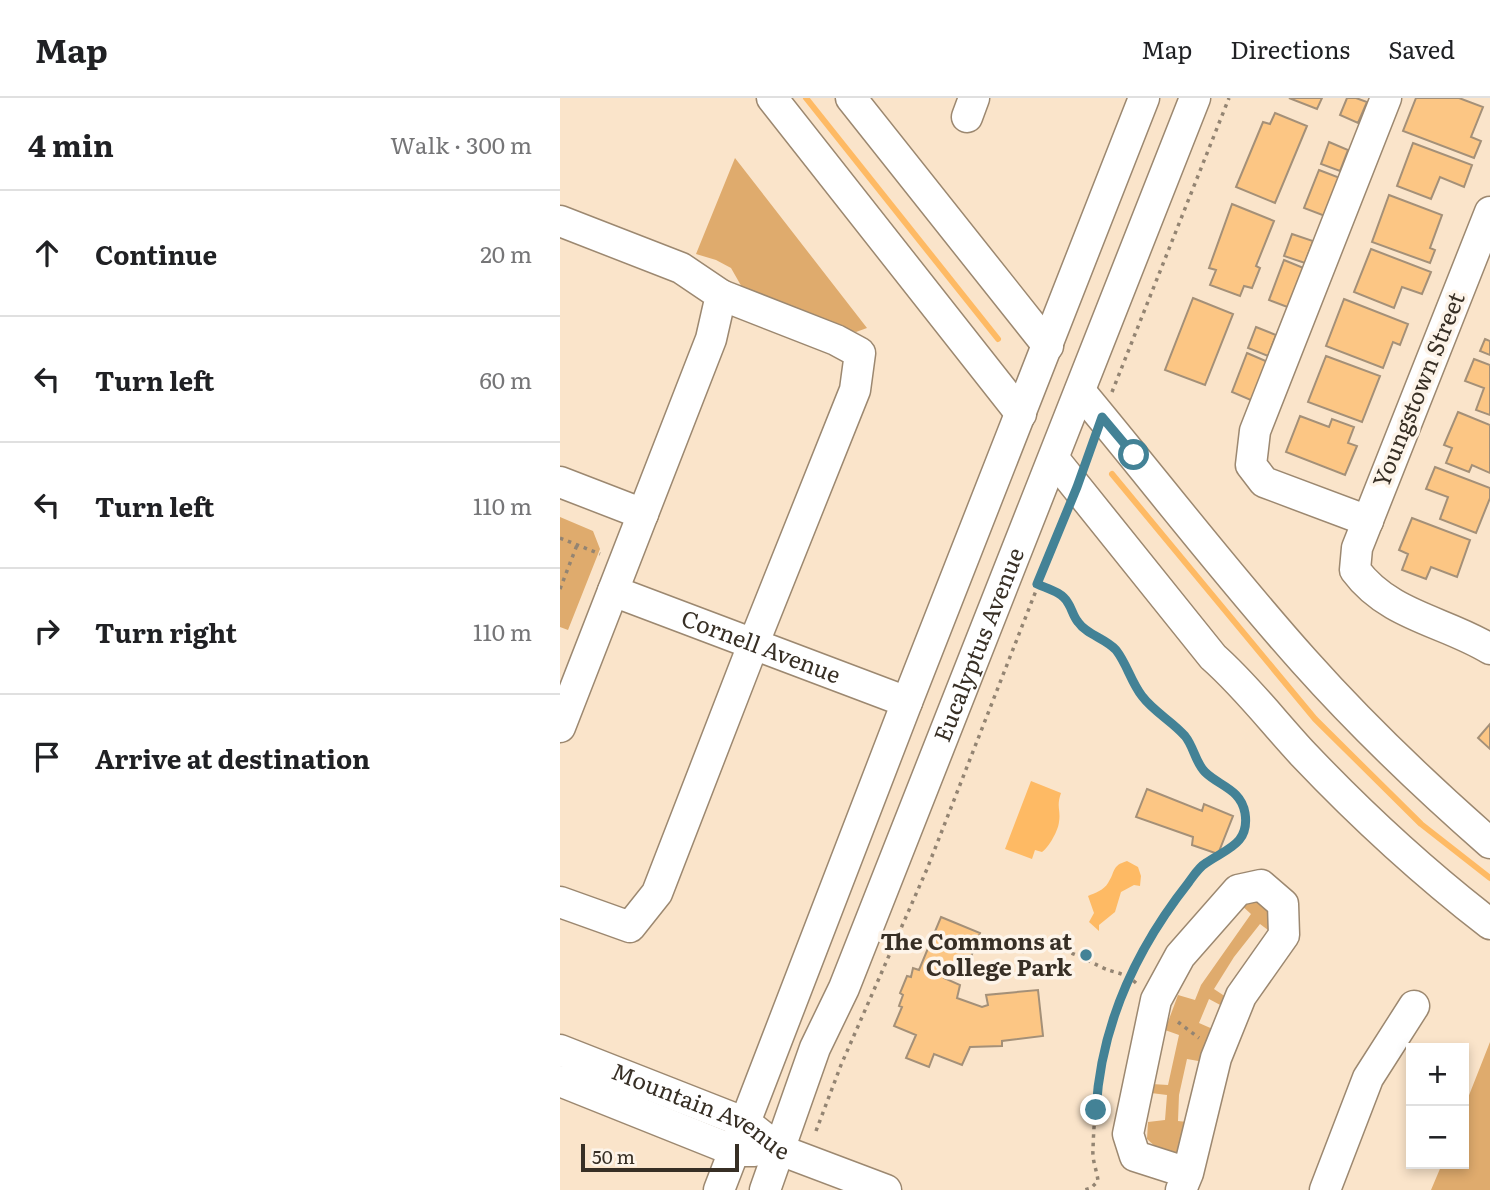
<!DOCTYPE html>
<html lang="en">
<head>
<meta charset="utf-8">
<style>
	body { margin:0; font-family:Literata,serif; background:#f6f6f6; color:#202124 }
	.controls { position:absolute; right:21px; bottom:21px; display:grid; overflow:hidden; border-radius:0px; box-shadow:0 4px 10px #0003 }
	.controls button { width:63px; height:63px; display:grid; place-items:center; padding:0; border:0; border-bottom:2px solid #e0e0e0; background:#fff; color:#202124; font:35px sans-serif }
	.scale { position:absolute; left:21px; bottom:18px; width:158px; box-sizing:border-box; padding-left:7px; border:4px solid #372f25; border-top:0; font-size:19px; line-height:24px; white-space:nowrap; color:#372f25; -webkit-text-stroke:5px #fdf4e9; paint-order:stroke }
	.stop { position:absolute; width:21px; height:21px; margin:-16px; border:5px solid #438296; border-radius:50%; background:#fff }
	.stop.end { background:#438296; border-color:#fff; box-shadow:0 2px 7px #0008 }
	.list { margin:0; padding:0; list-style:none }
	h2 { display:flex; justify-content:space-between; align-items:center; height:91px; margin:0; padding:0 28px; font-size:30px }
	h2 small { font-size:23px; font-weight:400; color:#757577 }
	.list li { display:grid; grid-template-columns:46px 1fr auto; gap:21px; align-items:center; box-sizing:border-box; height:126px; padding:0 28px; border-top:2px solid #e0e0e0 }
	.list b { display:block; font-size:26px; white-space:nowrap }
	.list em { font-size:23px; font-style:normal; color:#757577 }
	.icon { flex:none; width:38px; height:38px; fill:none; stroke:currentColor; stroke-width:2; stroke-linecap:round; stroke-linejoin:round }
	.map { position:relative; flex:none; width:930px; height:1092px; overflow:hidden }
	header { display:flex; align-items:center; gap:42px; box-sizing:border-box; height:98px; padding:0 35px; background:#fff; border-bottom:2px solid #e0e0e0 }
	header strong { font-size:33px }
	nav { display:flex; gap:38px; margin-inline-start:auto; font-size:24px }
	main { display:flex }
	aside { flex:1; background:#fff }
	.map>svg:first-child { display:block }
</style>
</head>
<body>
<header>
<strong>Map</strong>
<nav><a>Map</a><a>Directions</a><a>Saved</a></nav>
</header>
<main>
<aside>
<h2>4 min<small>Walk · 300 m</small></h2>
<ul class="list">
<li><svg class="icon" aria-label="ahead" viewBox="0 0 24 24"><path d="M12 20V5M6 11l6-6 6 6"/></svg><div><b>Continue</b></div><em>20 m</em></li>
<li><svg class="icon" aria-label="left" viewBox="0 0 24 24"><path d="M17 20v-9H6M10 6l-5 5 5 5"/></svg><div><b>Turn left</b></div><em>60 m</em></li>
<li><svg class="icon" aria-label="left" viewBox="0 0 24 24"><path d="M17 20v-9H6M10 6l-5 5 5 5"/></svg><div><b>Turn left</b></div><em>110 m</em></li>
<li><svg class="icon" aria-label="right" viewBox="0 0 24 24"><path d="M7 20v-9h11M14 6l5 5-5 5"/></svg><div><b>Turn right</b></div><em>110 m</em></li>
<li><svg class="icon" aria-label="arrive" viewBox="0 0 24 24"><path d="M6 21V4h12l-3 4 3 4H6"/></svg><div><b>Arrive at destination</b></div></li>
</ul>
</aside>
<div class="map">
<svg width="930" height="1092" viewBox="0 0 930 1092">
	<rect width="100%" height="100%" fill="#fae4ca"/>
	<path fill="#dfab6d" d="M175 60 307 230 296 234 269 226 183 191 171 170 156 162 136 156Z
		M0 419 33 433 40 451 8 532 0 529Z
		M684 801 709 802 712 835 700 826 674 859 654 891 669 901 664 909 649 901 639 925 655 932 644 964 627 961 619 997 618 1023 636 1025 625 1051 614 1057 598 1051 587 1041 588 1024 605 1022 607 997 591 995 592 986 608 987 619 937 605 932 618 897 635 902 641 887 691 816 680 806Z
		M930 944V1092H871L882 1066H904V1010Z"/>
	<path fill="#feba64" d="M471 683 501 695C496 709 501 712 499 724 498 733 489 749 482 754L475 752 472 761 445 751Z
		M567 763 578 769 581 778 580 788 574 787 561 794 555 814 539 827V833L529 824 534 815 528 798C535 795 544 792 548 785 556 773 551 768 567 763Z"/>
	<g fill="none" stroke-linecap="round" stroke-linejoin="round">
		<path stroke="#feba64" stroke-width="6" d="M246 0 438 241
			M552 376 755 621 861 726 930 780"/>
	</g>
	<path fill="#fcc684" stroke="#a49078" stroke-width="2" d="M729 0H762L757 11Z
		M787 0H796L807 4 798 25 780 17Z
		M856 0H899L923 9 911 39 921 43 914 60 843 33Z
		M715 15 747 28 715 105 676 89 703 24 710 26Z
		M769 44 788 52 780 73 761 66Z
		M853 45 912 67 904 89 880 79 871 101 837 88Z
		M759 72 780 80 765 118 744 110Z
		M829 97 882 117 870 150 875 152 870 165 812 144Z
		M672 106 714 123 696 168 700 170 692 190 684 188 680 198 650 187 656 172 649 170Z
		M732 136 753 143 745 165 724 158Z
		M811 151 871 174 862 196 842 189 834 210 794 194Z
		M724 162 746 171 730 210 709 202Z
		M633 200 673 216 645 287 605 272Z
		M784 201 848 226 840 247 833 244 823 270 766 248Z
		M696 229 716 237 708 258 688 250Z
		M925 241 930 243V257L920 253Z
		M687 255 708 264 693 303 672 294Z
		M766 258 820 278 802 324 748 304Z
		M914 261 930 267V317L916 312 924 290 905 283Z
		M898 314 930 327V375L912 367 909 374 886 365 892 350 884 347Z
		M740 318 769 329 772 321 794 329 788 345 797 348 785 377 726 354Z
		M875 369 930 390V400L916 435 880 421 888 399 866 391Z
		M852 420 910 442 897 479 871 469 866 481 842 472 848 456 839 452Z
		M930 626V651L918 640Z
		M587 691 642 713 644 706 673 718 658 756 632 747 633 739 576 719Z
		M381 819 420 835 406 872 389 865 384 880 400 887 397 900 422 909 428 907 426 897 478 892 483 938 442 943V948L410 949 402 967 374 956 369 969 346 960 356 937 334 928 342 909 339 908 343 897 340 895 347 878 351 879 353 870 359 872Z"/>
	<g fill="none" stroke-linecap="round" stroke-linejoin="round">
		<defs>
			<g id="minor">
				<path d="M212 0 461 316"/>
				<path d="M291 0 488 248"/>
				<path d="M407 19 414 0"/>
				<path d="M930 114 797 450 795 472C829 518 884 523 930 551"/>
				<path d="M0 123 121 170 161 197 151 241 0 629"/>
				<path d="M520 293C595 383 666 476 744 563 802 628 865 688 930 745"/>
				<path d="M494 361 653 559C687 589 714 625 744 657 801 717 864 775 930 826"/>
				<path d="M0 384 83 416"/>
				<path d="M808 423 704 384 691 367 695 333 826 0"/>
				<path id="s1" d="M53 493 347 604"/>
				<path d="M0 804 70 829 97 795 193 547 295 292 300 255 276 242 161 197"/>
				<path id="s2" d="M0 952 186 1025 220 1052 326 1092"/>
				<path d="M0 983 175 1053H195"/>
				<path d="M159 1092 347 604 584 0"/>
				<path id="s3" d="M205 1092 255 950 284 890 635 0"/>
				<path d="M621 1092 628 1075 656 960 681 898 724 837 723 806 701 787 678 792 620 858 596 902 568 1036 575 1058 628 1075"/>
				<path d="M765 1092 808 980 854 908"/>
			</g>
		</defs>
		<use href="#minor" stroke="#9c8870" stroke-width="33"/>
		<path stroke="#938472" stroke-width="3.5" stroke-dasharray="3.5 5" stroke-linecap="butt" d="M552 294 669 0
			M526 363 532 347
			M0 440 40 456
			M477 486C488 491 502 494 508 505 512 511 513 518 517 524 527 536 545 540 555 552 567 565 571 584 581 598 594 614 612 622 624 637 634 648 635 663 645 674 659 688 680 691 685 714 692 749 662 751 643 767 629 780 617 797 606 812 557 882 535 967 533 1052 532 1062 537 1073 538 1083L531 1090 524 1092
			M0 491 17 447
			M462 854C490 841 517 857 541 869 555 876 563 873 576 885
			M618 924 639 940
			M256 1033 281 967 367 771 506 416"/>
		<use href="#minor" stroke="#fff" stroke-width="30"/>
	</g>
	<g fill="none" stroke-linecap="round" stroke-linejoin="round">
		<path stroke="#438296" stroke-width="9" d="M536 1012C541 926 576 851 629 784 634 777 639 769 646 765 666 751 690 746 685 715 681 691 659 688 645 674 635 664 634 649 625 638 612 623 594 614 582 598 571 584 567 566 556 552 545 540 527 537 518 524 513 518 512 511 508 505 502 494 488 491 477 486L517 389 542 319 574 357"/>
	</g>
	<circle fill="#438296" stroke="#fdf4e9" stroke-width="2.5" cx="526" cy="857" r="7"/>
	<g text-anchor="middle" stroke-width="7" stroke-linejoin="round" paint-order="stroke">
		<g font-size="23" fill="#372f25" stroke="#fdf4e9">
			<text transform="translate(859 292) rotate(-68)" y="8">Youngstown Street</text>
			<text dy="8" stroke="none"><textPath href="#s3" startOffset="586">Eucalyptus Avenue</textPath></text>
			<text dy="8" stroke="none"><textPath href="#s1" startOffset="158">Cornell Avenue</textPath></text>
			<text dy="8" stroke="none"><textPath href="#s2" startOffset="154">Mountain Avenue</textPath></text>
		</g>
		<g font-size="23" font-weight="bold" fill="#372f25" stroke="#fdf4e9" text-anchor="end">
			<text x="512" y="852">The Commons at<tspan x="512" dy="26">College Park</tspan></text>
		</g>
	</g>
</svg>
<div class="controls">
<button>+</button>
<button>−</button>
</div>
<div class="scale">50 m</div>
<div class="stop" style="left:574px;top:357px"></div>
<div class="stop end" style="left:536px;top:1012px"></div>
</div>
</main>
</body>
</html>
